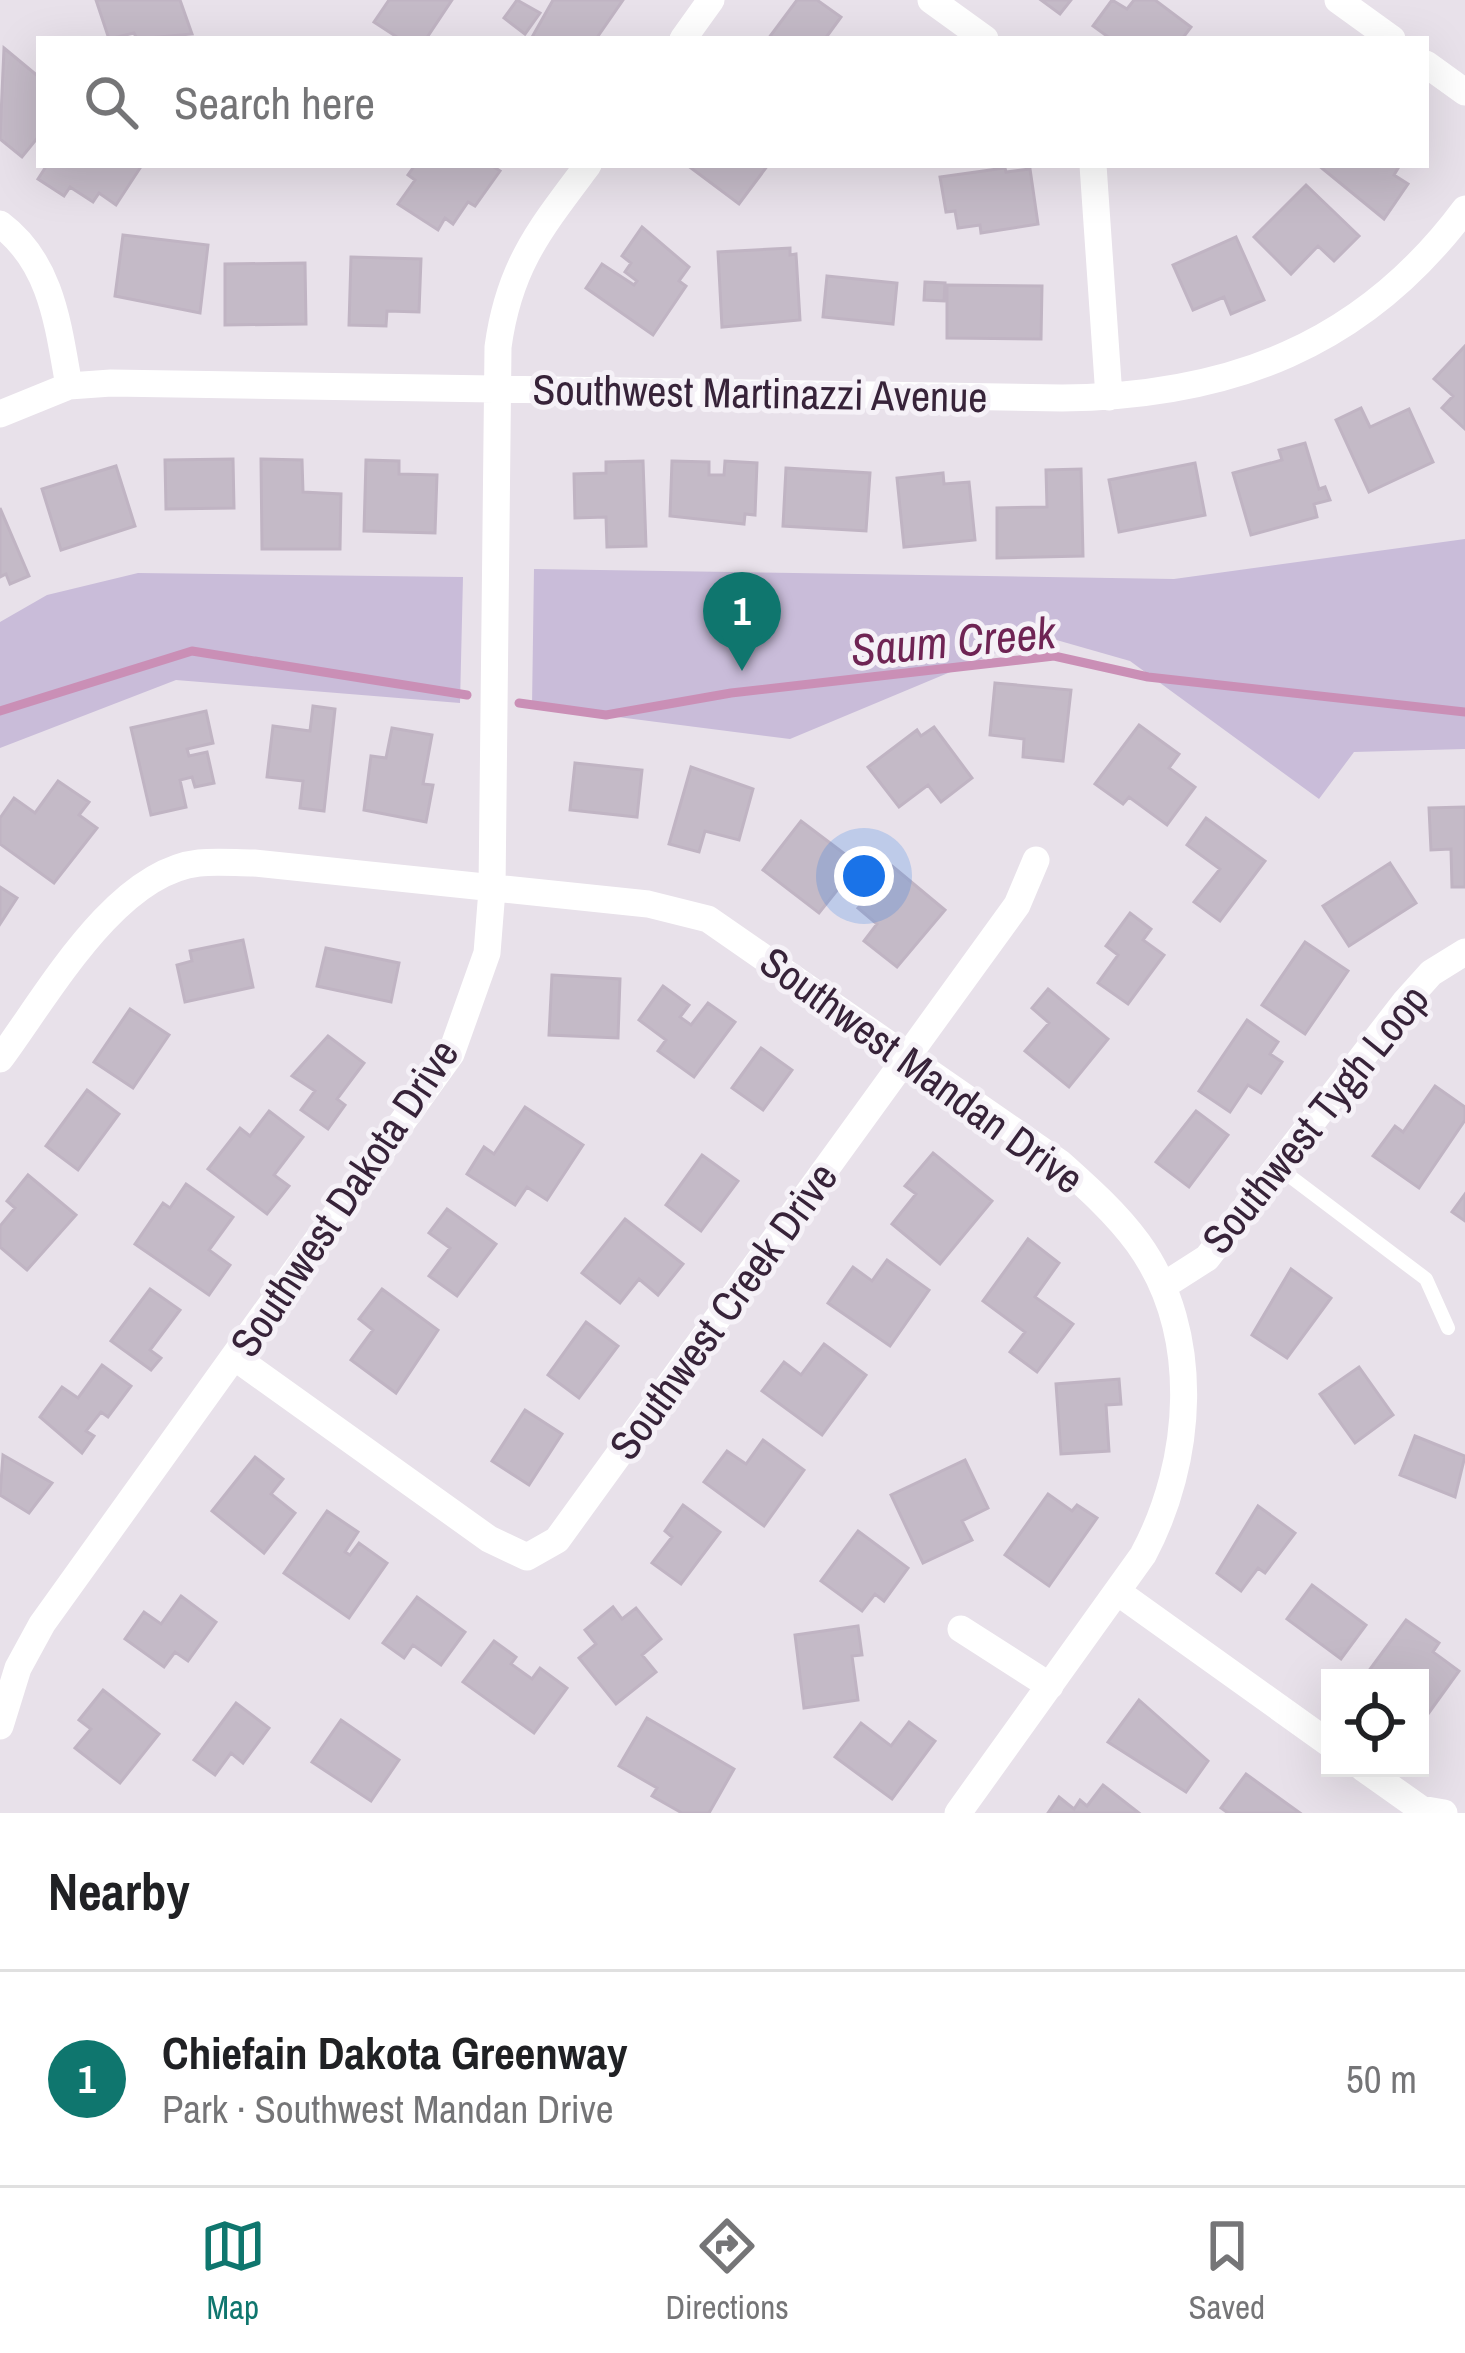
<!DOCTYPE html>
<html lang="en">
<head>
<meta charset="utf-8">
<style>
	body { margin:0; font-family:"Archivo Narrow",sans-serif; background:#f6f6f6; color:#202124 }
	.controls { position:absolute; right:36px; bottom:36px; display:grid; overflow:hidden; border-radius:0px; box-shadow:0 12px 48px #0002 }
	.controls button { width:108px; height:108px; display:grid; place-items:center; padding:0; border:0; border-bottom:3px solid #e0e0e0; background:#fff; color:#202124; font:60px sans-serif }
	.you { position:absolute; left:864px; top:876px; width:42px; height:42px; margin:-30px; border:9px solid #fff; border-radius:50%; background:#1a73e8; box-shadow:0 0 0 18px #1a73e833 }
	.badge { display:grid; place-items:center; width:78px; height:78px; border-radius:50%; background:#0f766e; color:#fff; font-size:39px; font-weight:700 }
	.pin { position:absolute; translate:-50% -99px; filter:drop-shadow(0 3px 6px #0008) }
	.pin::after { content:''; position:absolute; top:63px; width:42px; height:36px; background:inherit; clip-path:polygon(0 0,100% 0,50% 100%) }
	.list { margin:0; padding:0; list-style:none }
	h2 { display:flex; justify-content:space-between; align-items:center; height:156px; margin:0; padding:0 48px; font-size:51px }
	h2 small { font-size:39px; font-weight:400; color:#757577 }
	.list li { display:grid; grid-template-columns:78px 1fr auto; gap:36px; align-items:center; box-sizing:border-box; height:216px; padding:0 48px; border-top:3px solid #e0e0e0 }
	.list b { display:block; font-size:45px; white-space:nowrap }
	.list p { margin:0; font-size:39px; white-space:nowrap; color:#757577 }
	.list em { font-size:39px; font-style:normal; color:#757577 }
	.icon { flex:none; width:66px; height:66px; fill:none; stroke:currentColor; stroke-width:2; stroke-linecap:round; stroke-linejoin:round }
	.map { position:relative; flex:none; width:1465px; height:1813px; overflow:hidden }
	.search { position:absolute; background:#fff; box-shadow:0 12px 48px #0002; left:36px; right:36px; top:36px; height:132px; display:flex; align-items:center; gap:30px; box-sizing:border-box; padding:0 42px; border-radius:0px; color:#757577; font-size:45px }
	.sheet { height:372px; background:#fff }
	nav { display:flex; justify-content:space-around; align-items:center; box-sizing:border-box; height:168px; border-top:3px solid #e0e0e0; background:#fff; font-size:33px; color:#757577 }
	nav a { display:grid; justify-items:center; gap:6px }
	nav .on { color:#0f766e }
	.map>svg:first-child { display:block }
</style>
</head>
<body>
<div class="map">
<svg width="1465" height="1813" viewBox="0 0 1465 1813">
	<rect width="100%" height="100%" fill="#e8e1ea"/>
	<path fill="#c9bcd9" d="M1465 539V749L1354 752 1319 799 1130 661 1039 635 790 739 532 706 534 569 1174 579Z
		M138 573 463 577 460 703 176 680 0 748V622L47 595Z"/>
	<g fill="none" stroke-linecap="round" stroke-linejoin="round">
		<path stroke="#ca8fb6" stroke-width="9" d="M519 703 606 715 731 693 1054 656 1148 677 1465 712
			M0 711 192 651 467 695"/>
	</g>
	<path fill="#c4bac7" stroke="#c0b4c3" stroke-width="3" d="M96 0H180L192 34 137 39 134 33 109 39Z
		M389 0H452L426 39H400L374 22Z
		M517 0 540 13 525 34 504 18Z
		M553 0H623L596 39H531Z
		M797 0H817L841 17 825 39H768Z
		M1041 0H1071L1060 14Z
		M1112 0 1127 9 1134 0H1155L1191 27 1182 39H1111L1093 26Z
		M4 48 39 77V136L22 157 0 139Z
		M47 165H142L116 205 99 193 93 202 70 187 64 196 38 179Z
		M415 165H491L500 171 475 206 468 202 453 224 445 218 438 230 398 204 415 180 408 175Z
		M687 165H768L739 204Z
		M1318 165H1400L1394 175 1408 184 1384 219Z
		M1005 168 1006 172 1030 169 1038 224 981 233 980 225 958 228 955 211 946 212 940 177Z
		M1306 185 1359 236 1334 261 1318 246 1291 274 1254 237Z
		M642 227 689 267 679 281 686 286 653 335 586 288 602 264 634 285 637 281 625 272 631 263 622 256Z
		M123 235 208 245 200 313 115 296Z
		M1236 237 1264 300 1231 314 1224 297 1193 310 1173 265Z
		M790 248V255L796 254 800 320 722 327 718 252Z
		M351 257 421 259 419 312 387 311 386 326 349 325Z
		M305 263 306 324 225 325V264Z
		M827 276 897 283 893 324 823 317Z
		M925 282 945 283 944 301 924 300Z
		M947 285 1042 286 1041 339 947 338Z
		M1465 346V429L1442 408 1453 396 1434 379Z
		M1361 408 1370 427 1409 409 1433 462 1369 492 1336 420Z
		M1305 443 1319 489 1325 487 1330 500 1314 504 1317 517 1251 535 1233 473 1282 460 1279 450Z
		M233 459 234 508 166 509 165 460Z
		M261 459 302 460 303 492 341 494 340 549H262Z
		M366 460 399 461V474L437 475 435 533 364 531Z
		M643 461 646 546 607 547 606 517 575 518 574 474 606 473V462Z
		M672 461 709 462V475H724L725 461 757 463 755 515 745 514 744 524 670 516Z
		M1195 463 1205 515 1119 532 1109 480Z
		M116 466 135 526 61 550 42 489Z
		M786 468 870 473 866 531 783 526Z
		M1081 469 1083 556 997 558V508L1047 507 1046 470Z
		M943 473 944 484 969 482 975 540 904 547 897 478Z
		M0 508 29 576 10 584 6 574 0 577Z
		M995 683 1071 690 1063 761 1023 757 1024 739 990 735Z
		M313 706 335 709 324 811 300 808 303 781 267 777 273 726 310 731Z
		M206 711 213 743 187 749 189 756 207 752 214 783 195 787 192 777 180 780 186 807 151 815 131 728Z
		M1139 725 1179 754 1169 768 1195 787 1167 825 1129 797 1123 804 1095 784Z
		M934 727 972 778 941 802 928 785 899 807 868 767 917 730 921 736Z
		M392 728 432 735 423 784 433 785 426 822 364 810 371 756 386 758Z
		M575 763 642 770 637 817 570 810Z
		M691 767 753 789 739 840 705 831 699 852 669 844Z
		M58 781 89 802 79 815 97 828 54 883 0 844V818L14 798 35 813Z
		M1465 807V887H1452L1451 849 1431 850 1429 808Z
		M1206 818 1265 861 1220 921 1194 902 1220 869 1187 845Z
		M801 821 858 864 819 913 763 870Z
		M1390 863 1416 903 1349 946 1323 906Z
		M892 866 945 910 897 967 864 941 877 924 858 908Z
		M0 887 17 898 0 924Z
		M1130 913 1151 929 1143 940 1164 955 1128 1004 1098 983 1118 955 1106 946Z
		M243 940 253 987 185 1002 177 965 192 961 190 951Z
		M1305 942 1348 971 1305 1034 1262 1005Z
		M326 948 399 963 391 1002 317 986Z
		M552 975 620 979 618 1038 549 1035Z
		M663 986 689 1005 680 1017 691 1025 708 1003 735 1022 694 1077 658 1051 666 1040 639 1020Z
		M1048 989 1108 1039 1069 1087 1025 1051 1049 1023 1032 1008Z
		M130 1009 169 1035 133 1088 94 1062Z
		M1247 1020 1278 1042 1270 1054 1282 1062 1261 1093 1248 1085 1230 1112 1199 1091Z
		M328 1036 364 1063 337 1099 345 1105 328 1129 301 1110 315 1091 292 1076Z
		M761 1048 792 1070 763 1110 732 1088Z
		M1435 1086 1465 1107V1120L1419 1188 1373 1156 1395 1126 1403 1132Z
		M87 1090 119 1114 78 1170 46 1146Z
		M525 1107 583 1145 547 1200 527 1187 515 1205 467 1174 484 1147 494 1154Z
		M269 1111 303 1137 274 1175 289 1186 267 1214 208 1169 240 1128 250 1136Z
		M1196 1111 1228 1135 1189 1187 1156 1162Z
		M933 1153 992 1201 940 1264 892 1224 916 1194 905 1186Z
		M702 1155 738 1181 701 1231 666 1205Z
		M28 1175 76 1215 27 1270 0 1247V1226L15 1208 7 1201Z
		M186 1184 233 1217 209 1250 230 1265 209 1295 135 1244 163 1203 170 1208Z
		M1465 1194V1221L1452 1212Z
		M447 1209 496 1244 457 1296 429 1276 450 1248 429 1233Z
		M625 1219 683 1264 658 1295 639 1279 620 1303 582 1273Z
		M1028 1239 1059 1263 1035 1297 1073 1324 1037 1372 1010 1352 1025 1332 983 1301Z
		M887 1260 929 1290 890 1346 828 1303 853 1267 872 1281Z
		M1291 1269 1331 1298 1287 1358 1252 1335Z
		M150 1289 180 1310 150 1350 161 1358 151 1370 111 1341Z
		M382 1289 438 1330 396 1393 351 1360 373 1330 359 1319Z
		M586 1322 618 1346 579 1398 548 1375Z
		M824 1344 866 1375 822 1435 762 1391 784 1362 801 1375Z
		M102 1365 131 1386 108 1417 101 1412 86 1431 94 1436 82 1453 40 1417 62 1387 78 1398Z
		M1359 1367 1393 1415 1355 1443 1320 1394Z
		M1119 1379 1121 1404 1106 1405 1109 1451 1061 1454 1056 1384Z
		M525 1410 562 1434 529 1485 492 1461Z
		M1415 1436 1465 1456 1455 1497 1400 1475Z
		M763 1440 804 1470 764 1526 704 1482 727 1451 746 1464Z
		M3 1455 52 1483 29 1513 0 1495Z
		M255 1457 283 1479 271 1494 295 1513 264 1553 212 1511Z
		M965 1460 988 1508 962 1521 972 1540 923 1563 891 1495Z
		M1048 1494 1072 1511 1077 1505 1097 1518 1049 1586 1005 1555Z
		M683 1505 720 1532 681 1584 652 1563 672 1537 665 1531Z
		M1258 1506 1295 1533 1265 1573 1258 1568 1241 1591 1217 1573Z
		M327 1511 358 1532 345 1552 350 1555 359 1543 387 1563 349 1618 284 1573Z
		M858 1531 908 1568 884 1601 875 1594 862 1611 821 1581Z
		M1312 1585 1366 1625 1341 1659 1287 1619Z
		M181 1596 216 1622 188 1661 175 1652 164 1667 125 1639 144 1612 161 1624Z
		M417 1597 465 1632 441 1665 413 1645 404 1658 383 1643Z
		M613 1607 622 1619 636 1608 661 1639 642 1655 656 1672 616 1704 579 1658 596 1644 585 1630Z
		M1406 1620 1439 1643 1433 1652 1459 1671 1420 1725V1678H1376L1368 1672Z
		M858 1626 862 1655 852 1656 858 1700 804 1708 795 1635Z
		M494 1641 516 1657 511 1664 532 1679 540 1668 567 1688 534 1733 463 1682Z
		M103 1690 159 1734 120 1783 75 1748 91 1729 79 1720Z
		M1139 1700 1208 1761 1186 1792 1108 1742Z
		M236 1703 269 1728 243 1763 231 1753 215 1775 194 1760Z
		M647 1718 734 1769 709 1813H682L652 1796 657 1788 619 1766Z
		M341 1720 399 1760 371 1801 312 1762Z
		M909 1722 935 1741 892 1799 835 1757 861 1723 891 1746Z
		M1246 1774 1300 1813H1228L1221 1808Z
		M1103 1785 1139 1813H1048L1059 1797 1074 1809 1080 1800 1087 1806Z"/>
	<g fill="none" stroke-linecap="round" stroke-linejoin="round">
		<path stroke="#fff" stroke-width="14" d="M1279 1168 1426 1279 1448 1328"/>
		<path stroke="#fff" stroke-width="27" d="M931 0 985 39
			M1338 0 1392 39
			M683 39 711 0
			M1426 64 1465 92
			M1093 165 1109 397
			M0 224C52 263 58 325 69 386
			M0 414 69 386 111 383 1062 398C1230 396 1363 346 1465 209
			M0 1059C47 996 115 872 199 863 217 861 236 863 254 863L648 904 708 919 1060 1163C1088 1188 1116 1213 1138 1243 1203 1333 1193 1462 1143 1555L958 1813
			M1163 1286 1207 1258 1405 1002 1431 973 1465 952
			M236 1358 489 1539 527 1557 557 1540 1017 905 1036 860
			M1119 1593 1330 1744
			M961 1629 1050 1686
			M0 1726 18 1668 42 1624 451 1054 487 953 492 890 498 347C509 266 540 229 588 165
			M1363 1768 1421 1809 1444 1813"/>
	</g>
	<g text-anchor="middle" stroke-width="10" stroke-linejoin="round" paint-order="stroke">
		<g font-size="42" fill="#372339" stroke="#f5f1f7">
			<text transform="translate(760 393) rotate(1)" y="15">Southwest Martinazzi Avenue</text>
			<text transform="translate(922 1070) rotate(36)" y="15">Southwest Mandan Drive</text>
			<text transform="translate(1315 1119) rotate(-51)" y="15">Southwest Tygh Loop</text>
			<text transform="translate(344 1198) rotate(-56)" y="15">Southwest Dakota Drive</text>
			<text transform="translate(723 1311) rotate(-54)" y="15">Southwest Creek Drive</text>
		</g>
		<g font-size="45" font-style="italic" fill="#6f2454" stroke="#f5f1f7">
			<text transform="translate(953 641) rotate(-5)" y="16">Saum Creek</text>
		</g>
	</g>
</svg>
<div class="controls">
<button><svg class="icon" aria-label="locate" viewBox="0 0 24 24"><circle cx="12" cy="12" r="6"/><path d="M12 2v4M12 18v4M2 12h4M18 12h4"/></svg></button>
</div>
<div class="you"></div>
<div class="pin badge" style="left:742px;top:671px">1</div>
<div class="search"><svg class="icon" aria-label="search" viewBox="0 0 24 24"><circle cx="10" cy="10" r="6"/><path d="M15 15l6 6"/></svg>Search here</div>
</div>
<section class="sheet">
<h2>Nearby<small></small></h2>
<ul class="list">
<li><span class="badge">1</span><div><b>Chiefain Dakota Greenway</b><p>Park · Southwest Mandan Drive</p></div><em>50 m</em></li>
</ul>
</section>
<nav>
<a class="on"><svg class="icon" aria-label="map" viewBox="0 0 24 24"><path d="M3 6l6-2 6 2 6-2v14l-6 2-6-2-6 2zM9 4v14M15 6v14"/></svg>Map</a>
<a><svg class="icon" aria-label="directions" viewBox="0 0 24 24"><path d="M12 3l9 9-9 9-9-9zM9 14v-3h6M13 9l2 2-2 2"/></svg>Directions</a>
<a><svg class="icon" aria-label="saved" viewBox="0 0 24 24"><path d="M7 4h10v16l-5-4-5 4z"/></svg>Saved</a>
</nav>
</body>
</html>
